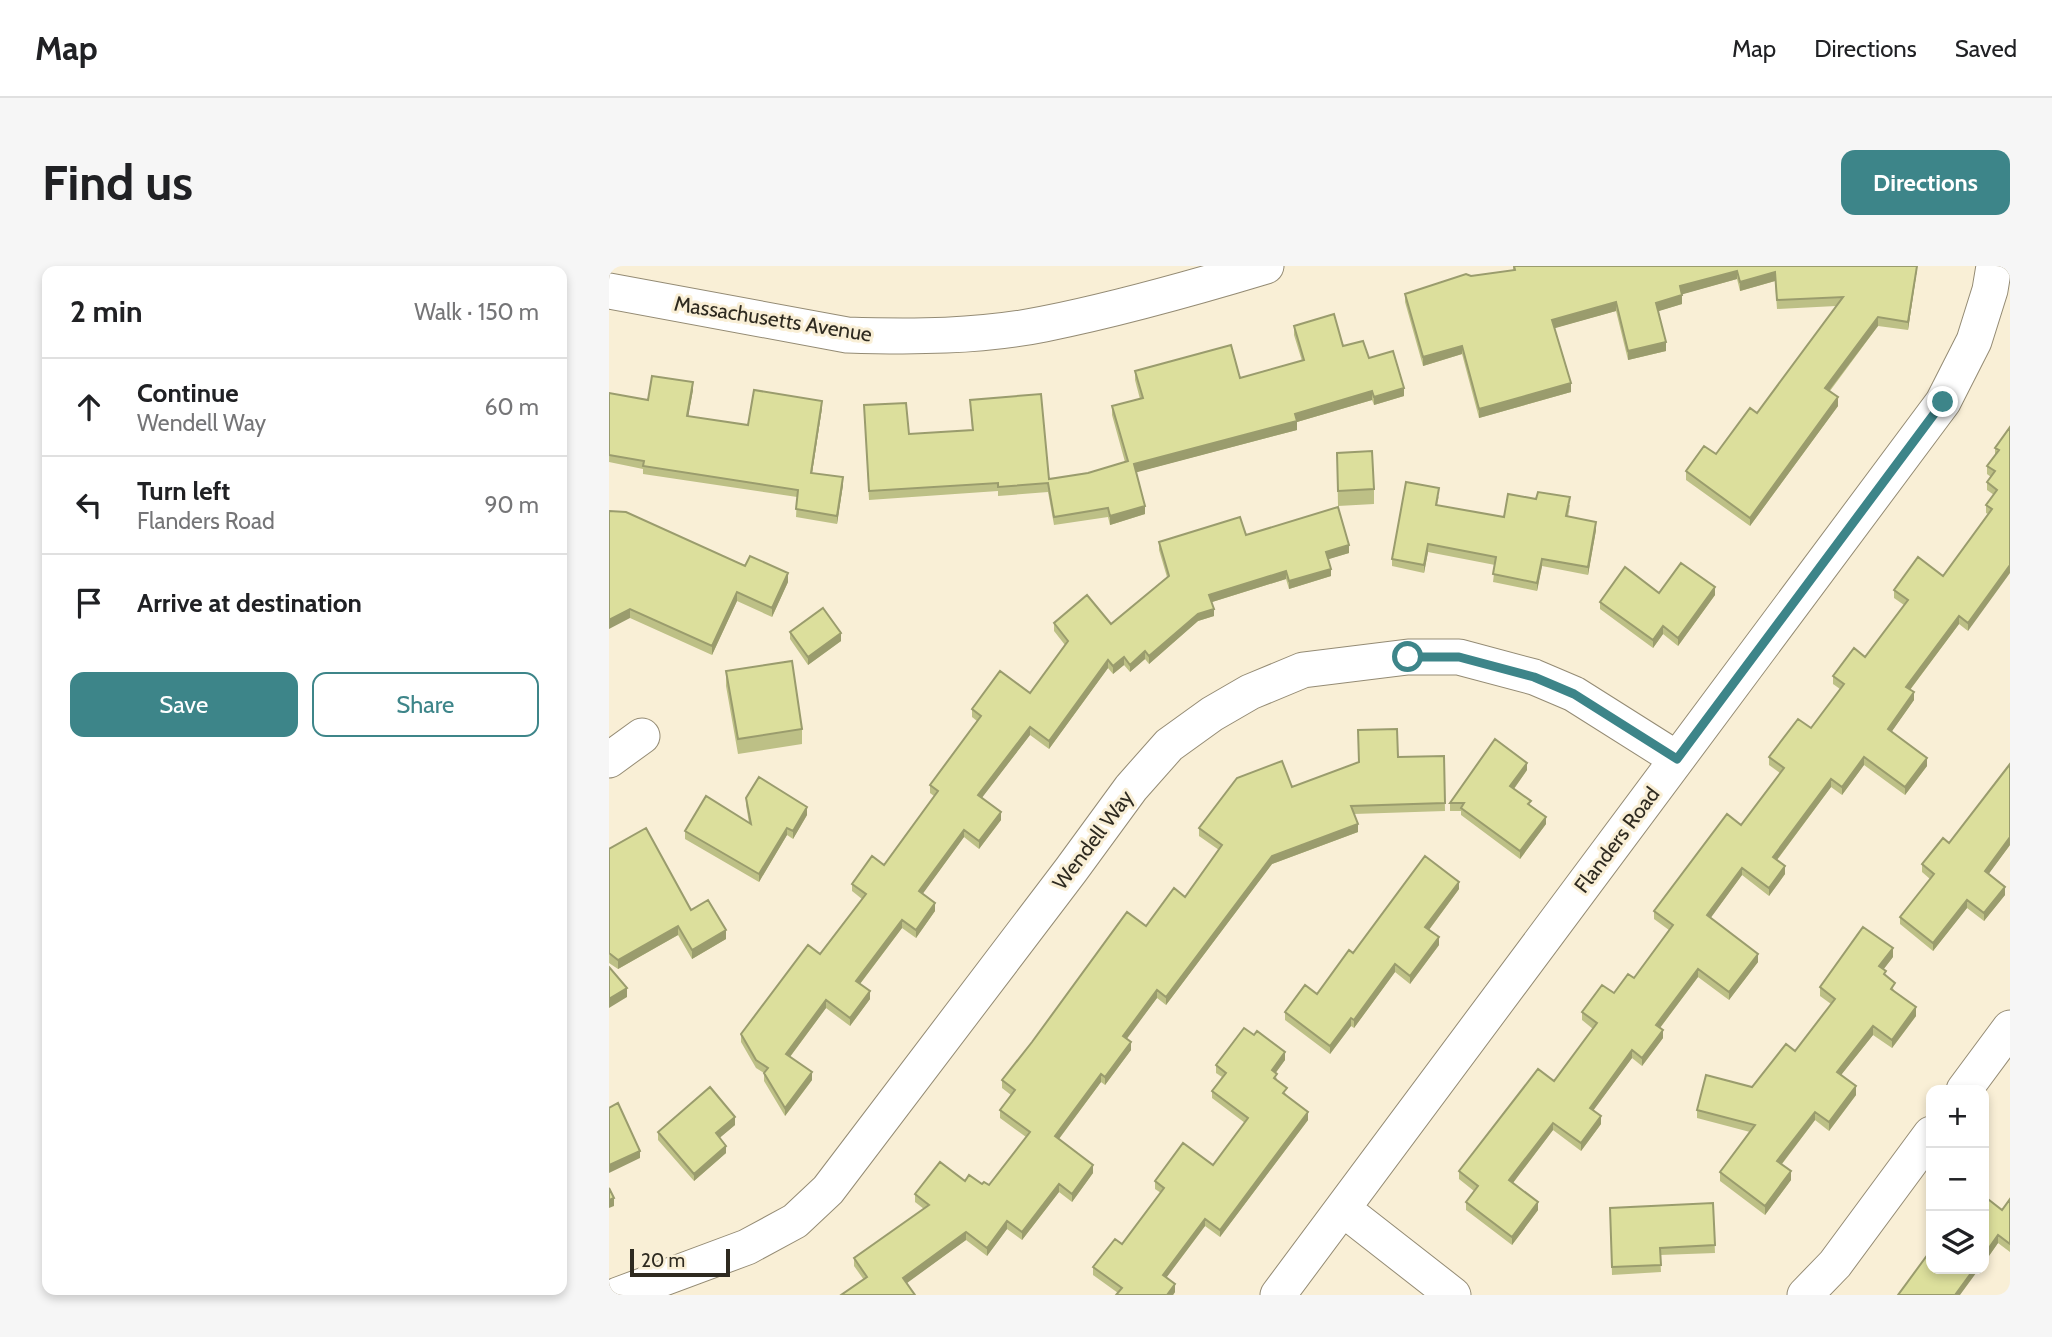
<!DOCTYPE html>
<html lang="en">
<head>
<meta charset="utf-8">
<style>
	body { margin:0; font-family:Cabin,sans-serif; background:#f6f6f6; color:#202124 }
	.controls { position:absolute; right:21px; bottom:21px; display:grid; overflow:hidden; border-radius:14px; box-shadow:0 4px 10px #0003 }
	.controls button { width:63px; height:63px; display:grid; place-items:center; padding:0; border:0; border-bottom:2px solid #e0e0e0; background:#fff; color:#202124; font:35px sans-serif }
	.scale { position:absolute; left:21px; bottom:18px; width:100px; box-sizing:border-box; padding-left:7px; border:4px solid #2e2a20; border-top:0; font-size:19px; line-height:24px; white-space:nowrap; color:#2e2a20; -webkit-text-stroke:5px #f9efd6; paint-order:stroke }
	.stop { position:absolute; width:21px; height:21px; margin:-16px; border:5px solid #3d8589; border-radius:50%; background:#fff }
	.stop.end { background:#3d8589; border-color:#fff; box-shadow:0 2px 7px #0008 }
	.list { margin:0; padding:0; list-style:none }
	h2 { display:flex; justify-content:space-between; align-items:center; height:91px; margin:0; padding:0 28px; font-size:30px }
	h2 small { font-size:23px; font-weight:400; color:#757577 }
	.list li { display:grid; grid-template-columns:46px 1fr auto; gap:21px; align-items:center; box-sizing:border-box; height:98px; padding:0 28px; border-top:2px solid #e0e0e0 }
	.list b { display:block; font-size:26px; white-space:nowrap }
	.list p { margin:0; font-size:23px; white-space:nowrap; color:#757577 }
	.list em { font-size:23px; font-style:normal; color:#757577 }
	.actions { display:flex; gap:14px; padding:21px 28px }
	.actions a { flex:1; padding:16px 0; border:2px solid #3d8589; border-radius:14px; text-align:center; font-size:24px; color:#3d8589 }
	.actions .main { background:#3d8589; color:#fff }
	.icon { flex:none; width:38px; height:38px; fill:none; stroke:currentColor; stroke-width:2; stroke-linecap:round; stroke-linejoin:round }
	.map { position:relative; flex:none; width:1401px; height:1029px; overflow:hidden; border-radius:14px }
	header { display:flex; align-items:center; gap:42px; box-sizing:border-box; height:98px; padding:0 35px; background:#fff; border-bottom:2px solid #e0e0e0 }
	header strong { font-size:33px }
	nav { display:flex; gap:38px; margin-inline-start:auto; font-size:24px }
	.intro { display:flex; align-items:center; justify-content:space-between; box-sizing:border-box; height:168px; padding:0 42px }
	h1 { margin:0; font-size:49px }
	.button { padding:18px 32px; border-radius:14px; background:#3d8589; color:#fff; font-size:24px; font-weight:700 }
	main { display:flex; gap:42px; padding:0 42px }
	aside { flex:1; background:#fff; border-radius:14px; box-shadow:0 4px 10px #0003 }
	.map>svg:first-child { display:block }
</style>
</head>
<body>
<header>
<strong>Map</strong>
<nav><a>Map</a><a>Directions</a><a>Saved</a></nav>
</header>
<div class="intro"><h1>Find us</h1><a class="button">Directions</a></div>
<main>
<aside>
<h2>2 min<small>Walk · 150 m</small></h2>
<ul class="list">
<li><svg class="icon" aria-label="ahead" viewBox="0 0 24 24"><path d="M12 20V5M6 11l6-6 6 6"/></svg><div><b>Continue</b><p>Wendell Way</p></div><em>60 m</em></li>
<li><svg class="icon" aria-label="left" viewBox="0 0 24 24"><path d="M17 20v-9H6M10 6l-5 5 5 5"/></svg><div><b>Turn left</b><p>Flanders Road</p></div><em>90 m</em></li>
<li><svg class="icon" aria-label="arrive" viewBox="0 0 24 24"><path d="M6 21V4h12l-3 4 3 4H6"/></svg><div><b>Arrive at destination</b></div></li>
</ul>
<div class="actions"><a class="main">Save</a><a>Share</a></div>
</aside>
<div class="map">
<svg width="1401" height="1029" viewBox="0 0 1401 1029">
	<rect width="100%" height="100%" fill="#f9efd6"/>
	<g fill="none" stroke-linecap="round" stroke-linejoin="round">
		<defs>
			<path id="minor" d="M0 25 238 69C303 71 371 71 435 58 510 43 584 22 657 0
				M0 494 33 470
				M1355 824 1401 762
				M734 943 844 1029
				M9 1029 138 981 186 955 219 924 462 604 522 522 560 479 603 448 641 426 694 404 799 391H850L925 411 965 428 1068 493
				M669 1029 1334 136 1365 75 1381 24 1385 0
				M1196 1029 1226 998 1322 868"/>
		</defs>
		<use href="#minor" stroke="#948b74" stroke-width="37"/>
		<use href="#minor" stroke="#fff" stroke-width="35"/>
	</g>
	<path fill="#bdc086" d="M904 0H1308V3L1299 64 1269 60 1221 125 1229 140 1141 260 1077 214V205L1107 188 1148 147 1227 40 1168 43 1166 15 1131 25 1128 13 1073 28V38L1049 45 1057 85 1019 94 1007 45 945 62 962 126 870 152 853 88 814 100 796 36V28L862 10 904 4Z
		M685 60 734 80 760 92 795 130 765 139 763 134 688 156V164L527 206 536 248 501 259 499 251 445 259 439 226 389 230V225L260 234 255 139 300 168 363 164 361 134 440 213 479 207 516 196 503 149V140L531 133 526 114V105L631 112 693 95 685 69Z
		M84 124 79 150 139 159 213 142 203 207 234 219 228 258 187 251 188 231 34 208V203L0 196V127L39 134Z
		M1401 161 1359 365 1350 358 1301 424 1305 434 1282 466 1318 500 1296 529 1255 499 1233 529 1222 521 1168 594 1176 608 1160 630 1133 609 1101 652 1149 696 1120 734 1089 711 1051 762 1054 772 1033 800 1023 792 984 844 992 858 972 885 944 864 904 917 929 944 903 979 857 944V936L865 925 850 913V905L945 815 984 763 973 754V746L1005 727 1025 712 1060 664 1045 653V645L1132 559 1171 507 1160 499V491L1202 462 1231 423 1224 418V410L1256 391 1295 339 1285 332V324L1334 310 1379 248 1377 247V239L1385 229 1378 224V216L1382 211 1378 208V200L1386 190V182Z
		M728 187 765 223V238L729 240Z
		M830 230 828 239 895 251 961 239 959 251 987 264 979 309 933 300 928 325 884 316 886 299 819 286 815 307 783 300V293Z
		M0 245 179 316 163 351 128 335 103 389 21 352Z
		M637 269 740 287 719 293 722 310 680 323 677 313 603 336 605 350 589 355 540 398 536 393 521 406 515 399 504 408 499 402 440 483 421 469 372 532 392 554 370 583 355 571 313 628 326 645 307 672 293 662 251 718 261 733 241 760 217 742 181 791 203 814 176 850 155 815V807L147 802 132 776V768L211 688 253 633 243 625V618L275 599 325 530 321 527V519L368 455 363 451V443L421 427 456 379 445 365V357L502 358 558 311 550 284V276Z
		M1050 327 1106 329 1069 380 1054 368 1044 382 991 343V336Z
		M181 366 232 375 199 399 181 373Z
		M117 405 193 463V478L129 488 117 420Z
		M835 490 836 545 745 548 749 566 663 598 557 739 548 732 517 772 522 784 496 819 492 816 450 873 484 907 463 936 450 926 413 974 398 963 378 990 357 974 297 1017 255 1014 245 1000V992L315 943 306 936V928L356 915 380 919 417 871 391 852V844L402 829 393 822V814L537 660 576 631 610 584 590 570V562L683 521 789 491Z
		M918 504 905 523 922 540 937 558 911 593 852 549V545H841V537Z
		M137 532 198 549 184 573 178 569 150 616 76 573V565L140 557 137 539Z
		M1401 579 1379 608 1396 629 1375 655 1358 642 1324 685 1291 658V651L1321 613 1313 606V598Z
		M0 583 82 644 117 673 83 693 69 669 9 703 0 697Z
		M850 623 820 664 830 679 801 718 786 706 745 762 742 760 721 788 676 754V746L708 728 744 687Z
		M1284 691 1274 704 1277 710 1286 726 1307 750 1283 782 1264 769 1232 809 1247 829 1220 865 1206 854 1173 898 1182 914 1156 949 1111 915V906L1141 866 1088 852V844L1143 821 1186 785 1222 738 1211 730V721Z
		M676 794 666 807 668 814 678 830 699 854 611 971 596 960 557 1012 566 1026 564 1029H507L509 1027 484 1009V1001L513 978 552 927 546 923V915L604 899 636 857 603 832V825L613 811 607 807V799Z
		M126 859 110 872 117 887 85 915 49 874V866Z
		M1401 933V986L1389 977 1375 997 1393 944Z
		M1104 937 1106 987 1051 989 1052 1006 1003 1009 1001 942Z"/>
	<path fill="#9a9c6d" d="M1308 0V3L1299 64V56Z
		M1128 5V13L1071 29V20Z
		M1166 6V15L1131 25V16Z
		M1073 29V38L1047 46V37Z
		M1007 36V45L943 63V54Z
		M1269 51V60L1216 130V122Z
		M1057 76V85L1019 94V85Z
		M853 80V88L814 100V91Z
		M84 116V124L78 158V150Z
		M962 117V126L870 152V143Z
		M795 122V130L765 139V131Z
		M763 125V134L688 156V164L525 207V198L686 148Z
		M1229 131V140L1141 260V252Z
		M213 135V142L202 214V207Z
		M234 211V219L228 258V250Z
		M536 240V248L501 259V250Z
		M987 256V264L979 309V301Z
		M819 278V286L815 307V299Z
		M740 279V287L717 294V286Z
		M933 293V300L928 325V317Z
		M1401 299V307L1359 365V357Z
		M722 303V310L680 323V315Z
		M677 305V313L600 337V329Z
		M179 307V316L163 351V342Z
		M1106 321V329L1069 380V372Z
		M128 326V335L103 389V380Z
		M21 343V352L0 363V354Z
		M605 343V350L589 355 540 398V390L589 348Z
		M1350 350V358L1297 429V421Z
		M1054 360V368L1044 382V374Z
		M232 367V375L199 399V391Z
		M536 385V393L521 406V399Z
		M515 391V399L504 408V400Z
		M499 394V402L440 483V475Z
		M1305 426V434L1279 471V463Z
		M421 461V469L369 537V529Z
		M1255 491V499L1233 529V521Z
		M1318 492V500L1296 529V521Z
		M918 497V504L901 528V520Z
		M1222 513V521L1164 599V591Z
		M198 541V549L184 573V565Z
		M392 546V554L370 583V575Z
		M937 551V558L911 593V585Z
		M749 558V566L663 598 557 739V731L663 590Z
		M178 562V569L150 616V608Z
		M355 564V571L310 633V625Z
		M1401 571V579L1376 613V605Z
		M1176 600V608L1160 630V622Z
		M1133 602V609L1098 657V649Z
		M850 616V623L816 669V661Z
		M1396 621V629L1375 655V647Z
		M1358 634V642L1324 685V677Z
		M326 637V645L307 672V664Z
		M293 654V662L247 723V715Z
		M69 660V669L9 703V694Z
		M117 664V673L83 693V684Z
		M830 671V679L801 718V710Z
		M1284 682V691L1270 709V700Z
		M1149 688V696L1120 734V726Z
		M786 698V706L745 762V754Z
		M1089 703V711L1047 767V759Z
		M18 722V731L0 742V733Z
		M548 724V732L514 778V770Z
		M261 725V733L241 760V752Z
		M217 734V742L177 796V788Z
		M1307 741V750L1283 782V774Z
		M742 752V760L721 788V780Z
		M1264 760V769L1228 814V806Z
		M1054 764V772L1033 800V792Z
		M522 776V784L496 819V811Z
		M1023 784V792L981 849V842Z
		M676 786V794L663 812V804Z
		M203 806V814L176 850V842Z
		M492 808V816L446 878V870Z
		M1247 820V829L1220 865V856Z
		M699 846V854L611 971V964Z
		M1206 846V854L1168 904V895Z
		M992 850V858L972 885V877Z
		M126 851V859L107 875V867Z
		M944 857V864L900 922V914Z
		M117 880V887L85 915V908Z
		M31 885V892L0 907V899Z
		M484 899V907L463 936V928Z
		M1182 905V914L1156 949V940Z
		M450 918V926L413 974V966Z
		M5 932V940L0 942V934Z
		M929 936V944L903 979V971Z
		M596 953V960L554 1016V1009Z
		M398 955V963L378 990V982Z
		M357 966V974L294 1020V1012Z
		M1389 969V977L1375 997V989Z
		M1365 1003H1370L1351 1029H1346Z
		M566 1018V1026L564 1029H558Z"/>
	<path fill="#dcdf9c" stroke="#9a9c6d" stroke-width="2" d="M905 0H1308L1299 56 1269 51 1216 122 1229 131 1141 252 1077 205 1095 180 1107 188 1141 142 1148 147 1234 31 1168 34 1166 6 1131 16 1128 5 1071 20 1073 29 1047 37 1057 76 1019 85 1007 36 943 54 962 117 870 143 853 80 814 91 796 28 857 8 862 10 906 4Z
		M725 48 734 80 754 75 760 92 784 85 795 122 765 131 763 125 686 148 688 155 525 198 536 240 501 250 499 242 445 251 439 217 389 221V217L260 225 255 139 297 137 300 168 364 164 361 134 432 128 440 213 479 207 519 195 503 140 534 132 526 105 622 79 631 112 695 94 685 60Z
		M43 110 84 116 78 150 139 159 145 124 213 135 202 207 234 211 228 250 187 243 189 224 34 200 35 195 0 189V127L39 134Z
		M1401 161V299L1359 357 1350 350 1297 421 1305 426 1279 463 1318 492 1296 521 1255 491 1233 521 1222 513 1164 591 1176 600 1160 622 1133 602 1098 649 1149 688 1120 726 1089 703 1047 759 1054 764 1033 792 1023 784 981 842 992 850 972 877 944 857 900 914 929 936 903 971 857 936 869 920 850 905 929 803 945 815 988 757 973 746 993 719 1005 727 1019 708 1025 712 1064 659 1045 645 1118 548 1132 559 1175 502 1160 491 1189 453 1202 462 1235 418 1224 410 1245 382 1256 391 1299 334 1285 324 1309 291 1334 310 1383 243 1377 239 1388 224 1378 216 1386 205 1378 200 1390 184 1386 182Z
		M763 185 765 223 729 225 728 187Z
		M797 216 830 222 827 239 895 251 899 228 927 233 929 226 961 231 957 250 987 256 979 301 933 293 928 317 884 308 887 291 819 278 815 299 783 293Z
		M729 241 740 279 717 286 722 303 680 315 677 305 600 329 605 343 589 348 540 390 536 385 521 399 515 391 504 400 499 394 440 475 421 461 369 529 392 546 370 575 355 564 310 625 326 637 307 664 293 654 247 715 261 725 241 752 217 734 177 788 203 806 176 842 155 807 159 802 147 794 132 768 199 679 211 688 257 628 243 618 263 590 275 599 329 525 321 519 372 450 363 443 391 405 421 427 459 375 445 357 478 329 502 358 560 310 550 276 631 251 637 269Z
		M0 245 17 246 136 300 141 290 179 307 163 342 128 326 103 380 21 343 0 354Z
		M1072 297 1106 321 1069 372 1054 360 1044 374 991 336 1016 301 1050 327Z
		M214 342 232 367 199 391 181 366Z
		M183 395 193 463 129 473 117 405Z
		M788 463 789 491 835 490 836 537 742 540 749 558 663 590 557 731 548 724 514 770 522 776 496 811 492 808 446 870 484 899 463 928 450 918 413 966 398 955 378 982 357 966 294 1012 306 1029H232L258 1011 245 992 320 939 306 928 331 896 356 915 360 909 373 918 375 916 380 919 421 866 391 844 406 824 393 814 423 776 518 646 537 660 565 622 576 631 613 579 590 562 628 512 673 495 683 521 750 496 749 464Z
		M886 473 918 497 901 520 922 535 919 538 937 551 911 585 852 542 855 537H841Z
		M1401 498V571L1376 605 1396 621 1375 647 1358 634 1324 677 1291 651 1325 608 1313 598 1334 572 1340 577Z
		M150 511 198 541 184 565 178 562 150 608 76 565 97 530 142 558 137 532Z
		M37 562 82 644 99 634 117 664 83 684 69 660 9 694 0 687V583Z
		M816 590 850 616 816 661 830 671 801 710 786 698 745 754 742 752 721 780 676 746 696 719 708 728 740 684 744 687Z
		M1254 661 1284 682 1270 700 1277 705 1275 708 1286 717 1282 723 1307 741 1283 774 1264 760 1228 806 1247 820 1220 856 1206 846 1168 895 1182 905 1156 940 1111 906 1146 859 1088 844 1097 809 1143 821 1177 778 1186 785 1226 733 1211 721Z
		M0 701 18 722 0 733Z
		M635 762 645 769 648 765 676 786 663 804 668 808 665 812 678 822 674 827 699 846 611 964 596 953 554 1009 566 1018 558 1029H507L513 1022 484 1001 506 973 513 978 555 922 546 915 574 877 604 899 639 852 603 825 617 807 607 799Z
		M101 821 126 851 107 867 117 880 85 908 49 866Z
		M9 837 31 885 0 899V842Z
		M0 922 5 932 0 934Z
		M1375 930 1393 944 1401 933V978L1389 969 1375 989Z
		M1104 937 1106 979 1051 982 1052 999 1003 1001 1001 942Z
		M1322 984V1003H1365L1346 1029H1289Z"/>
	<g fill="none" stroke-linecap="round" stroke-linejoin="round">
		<path stroke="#3d8589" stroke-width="9" d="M799 391H850L925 411 965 428 1068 493 1334 136"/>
	</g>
	<g text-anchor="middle" stroke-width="6" stroke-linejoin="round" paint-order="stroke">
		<g font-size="21" fill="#2e2a20" stroke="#f9efd6">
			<text transform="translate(164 53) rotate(9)" y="7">Massachusetts Avenue</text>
			<text transform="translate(484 574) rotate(-53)" y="7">Wendell Way</text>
			<text transform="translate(1008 574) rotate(-53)" y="7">Flanders Road</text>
		</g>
	</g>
</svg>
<div class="controls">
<button>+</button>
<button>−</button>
<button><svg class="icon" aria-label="layers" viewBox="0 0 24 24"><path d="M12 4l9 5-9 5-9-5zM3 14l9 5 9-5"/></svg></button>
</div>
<div class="scale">20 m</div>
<div class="stop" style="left:799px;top:391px"></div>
<div class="stop end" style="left:1334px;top:136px"></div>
</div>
</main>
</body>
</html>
